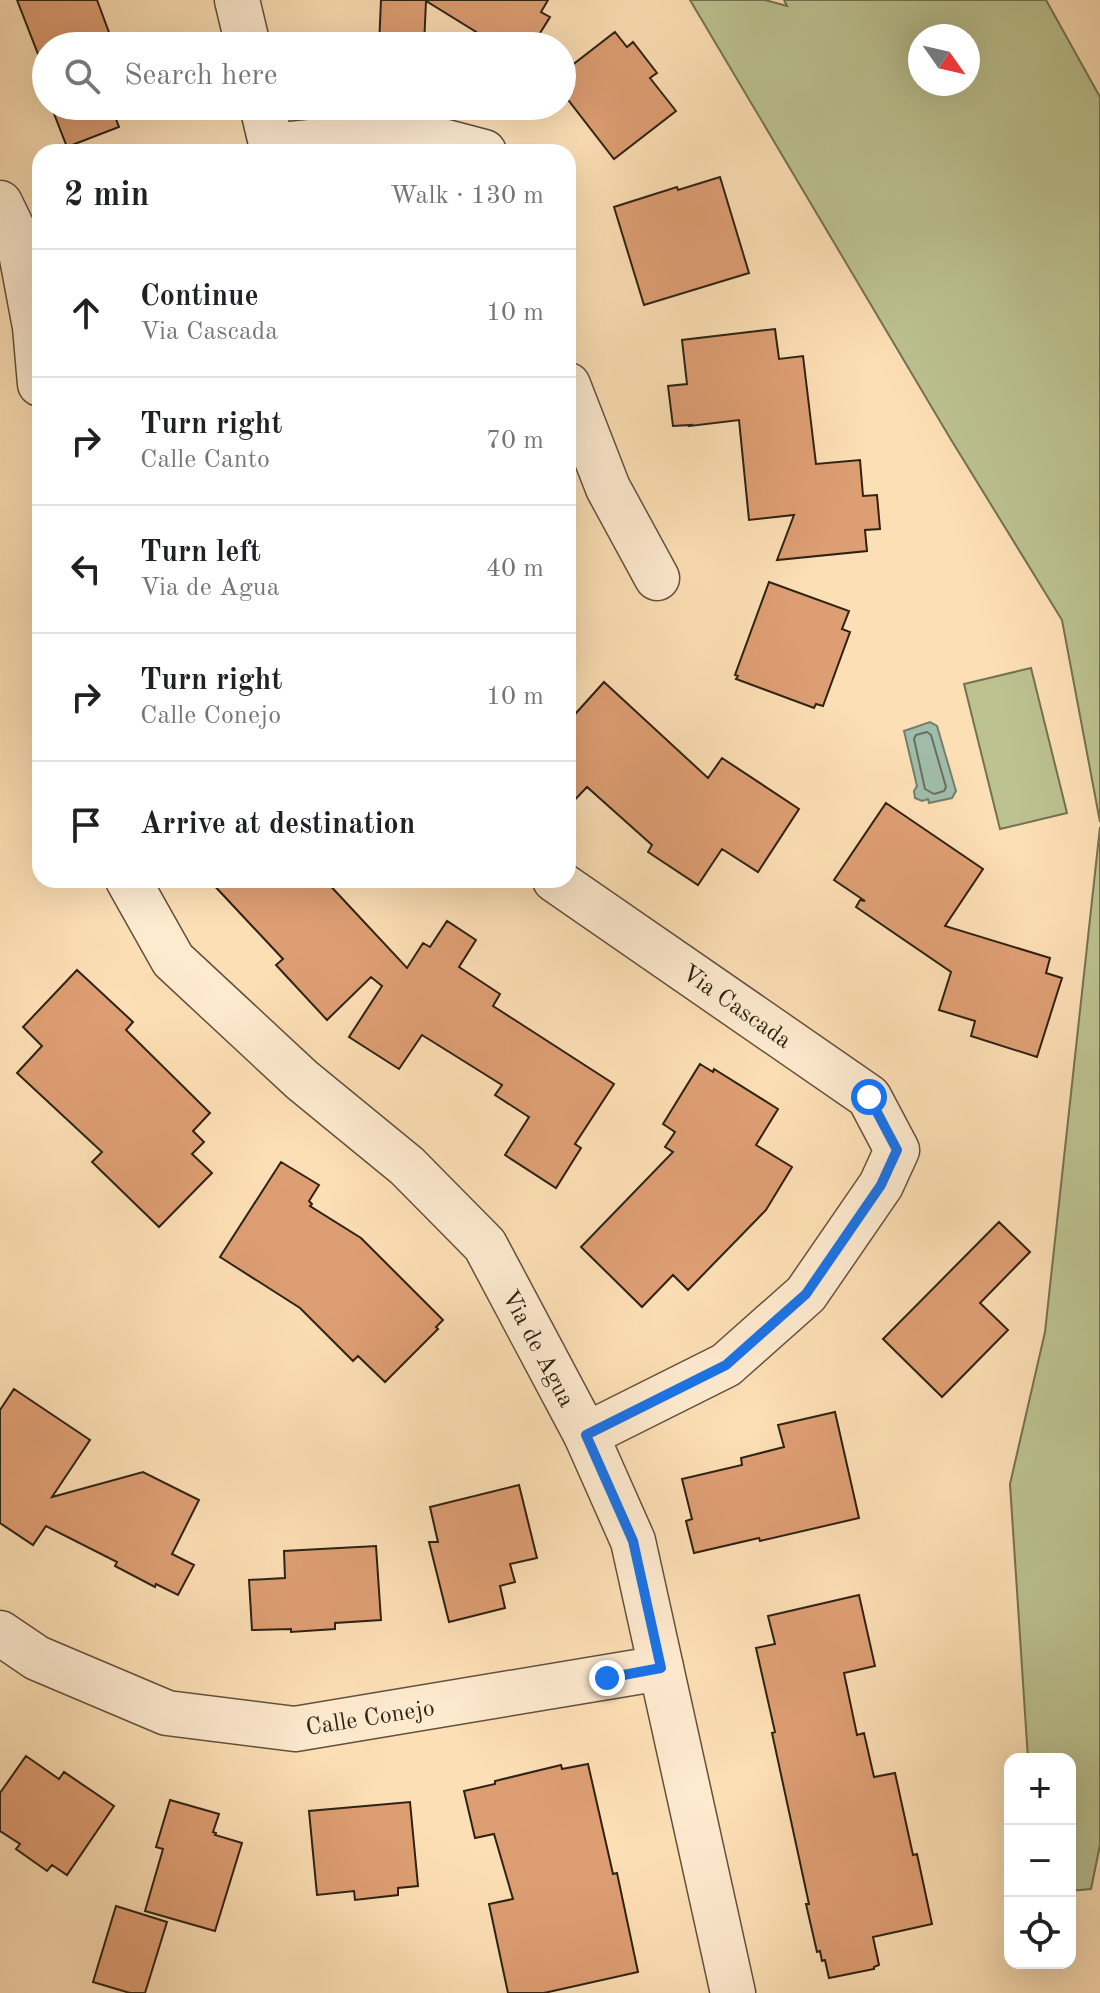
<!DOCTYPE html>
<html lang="en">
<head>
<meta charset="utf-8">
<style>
	body { margin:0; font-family:"Old Standard TT",serif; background:#f2f2f2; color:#202124 }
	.controls { position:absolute; right:24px; bottom:24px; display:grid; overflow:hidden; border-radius:16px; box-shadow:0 8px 32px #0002 }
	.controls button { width:72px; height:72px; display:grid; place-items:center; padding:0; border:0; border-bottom:2px solid #e0e0e0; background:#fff; color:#202124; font:40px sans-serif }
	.compass { position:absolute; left:908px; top:24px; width:72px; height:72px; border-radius:50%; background:#fff; box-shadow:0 8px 32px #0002; rotate:124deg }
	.stop { position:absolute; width:24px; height:24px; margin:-18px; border:6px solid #1a73e8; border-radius:50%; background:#fff }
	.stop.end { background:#1a73e8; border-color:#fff; box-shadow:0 2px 8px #0008 }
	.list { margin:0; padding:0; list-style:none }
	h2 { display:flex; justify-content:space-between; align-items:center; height:104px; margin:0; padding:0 32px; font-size:34px }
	h2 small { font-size:26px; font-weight:400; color:#757577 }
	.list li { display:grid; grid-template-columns:52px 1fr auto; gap:24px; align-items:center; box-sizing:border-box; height:128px; padding:0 32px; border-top:2px solid #e0e0e0 }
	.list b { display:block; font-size:30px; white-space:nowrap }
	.list p { margin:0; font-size:26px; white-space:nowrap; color:#757577 }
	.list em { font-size:26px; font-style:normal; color:#757577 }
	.icon { flex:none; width:44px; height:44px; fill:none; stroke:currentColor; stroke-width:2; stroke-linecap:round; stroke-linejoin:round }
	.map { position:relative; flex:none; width:1100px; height:1993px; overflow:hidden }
	.search { position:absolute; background:#fff; box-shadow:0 8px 32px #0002; left:32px; top:32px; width:544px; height:88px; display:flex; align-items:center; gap:20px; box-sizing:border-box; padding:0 28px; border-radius:44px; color:#757577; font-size:30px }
	.panel { position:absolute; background:#fff; box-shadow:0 8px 32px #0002; left:32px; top:144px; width:544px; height:744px; border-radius:24px }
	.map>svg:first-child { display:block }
</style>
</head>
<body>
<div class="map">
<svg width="1100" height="1993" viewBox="0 0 1100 1993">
	<rect width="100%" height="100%" fill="#fddfb5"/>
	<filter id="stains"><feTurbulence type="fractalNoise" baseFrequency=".0025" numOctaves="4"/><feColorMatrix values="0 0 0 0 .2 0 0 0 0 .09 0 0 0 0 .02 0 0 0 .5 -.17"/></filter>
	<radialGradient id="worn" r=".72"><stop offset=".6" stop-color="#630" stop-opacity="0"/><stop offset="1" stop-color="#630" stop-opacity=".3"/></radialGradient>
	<path fill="#bcc290" stroke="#747252" stroke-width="2" fill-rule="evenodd" d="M690 0H765L787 6 784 0H1046L1100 97V822L1062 620 950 438ZM920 36H968V84H920Z
		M1031 668 1067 813 1000 829 964 684Z
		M1100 827V1845L1091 1889 1070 1891V1759H1028L1010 1484 1045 1332Z"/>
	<path fill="#a0bdaa" stroke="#727f6e" stroke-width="2" d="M930 722 937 726 956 791 952 798 929 803 928 799 922 801 915 798 914 791 917 786 904 731Z"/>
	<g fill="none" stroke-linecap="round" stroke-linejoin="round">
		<path stroke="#66705f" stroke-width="2" d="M927 732 931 735 946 787 944 791 934 794 925 789 914 739 916 735Z"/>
	</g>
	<path fill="#de9e73" stroke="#2d2214" stroke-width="2" d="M17 0H97L114 46H46V93L37 69 43 67Z
		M381 0H548L541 12 550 17 532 46H499L426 1 424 46H379Z
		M615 32 627 47 633 42 657 73 650 78 676 111 614 159 562 92V73Z
		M51 106H111L119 127 67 147Z
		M720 177 749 273 644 305 614 207 677 187 678 190Z
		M775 329 779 359 803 356 816 464 860 460 863 496 877 495 880 529 865 530 867 551 777 560 794 515 749 520 739 420 690 426 691 425 673 426 668 386 687 384 682 340Z
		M769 582 849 611 842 629 850 632 823 706 816 704 814 708 736 679 738 676 735 675Z
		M604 682 708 778 722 758 799 809 758 872 722 849 698 885 648 852 652 845 587 787 568 807V722Z
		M886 803 983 869 945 926 1050 958 1046 973 1062 978 1037 1057 971 1036 975 1021 939 1010 951 972 856 907 860 900 865 901 834 880Z
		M209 880H325L407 968 423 943 430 947 447 921 476 940 459 967 500 994 493 1006 614 1084 575 1144 581 1148 556 1188 505 1155 529 1117 495 1095 502 1085 422 1035 399 1069 349 1037 382 986 371 977 327 1020 276 965 283 959Z
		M77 970 133 1022 126 1030 210 1113 193 1131 204 1142 192 1154 212 1173 159 1227 92 1162 102 1152 17 1073 42 1046 23 1027Z
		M700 1064 713 1072 714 1069 778 1109 756 1145 792 1167 766 1210 688 1290 673 1275 642 1307 581 1247 673 1152 665 1147 675 1132 663 1124Z
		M281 1162 319 1185 309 1201 312 1204 310 1206 361 1238 443 1320 436 1327 438 1329 385 1382 358 1356 353 1361 300 1308 220 1257Z
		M999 1222 1030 1252 980 1303 1008 1330 942 1397 883 1339Z
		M14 1389 90 1440 52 1497 143 1472 199 1500 172 1554 194 1565 178 1595 156 1584 155 1587 115 1566 117 1562 46 1526 33 1545 0 1523V1410Z
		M835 1412 859 1518 760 1541 759 1538 694 1553 686 1521 692 1519 682 1479 742 1465 741 1458 784 1447 778 1425Z
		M519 1485 537 1558 510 1564 515 1582 500 1586 505 1608 449 1622 429 1542H438L430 1507Z
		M376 1546 381 1620 335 1623V1629L291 1632V1629L252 1630 249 1580 285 1578 284 1551Z
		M859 1595 875 1666 844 1673 857 1735 864 1733 874 1777 895 1773 913 1855 917 1854 932 1924 873 1937 879 1965 874 1967V1969L829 1978 825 1960 822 1961 820 1951 817 1952 806 1904H809L772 1733 775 1732 756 1648 775 1644 768 1616Z
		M26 1756 59 1779 64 1772 114 1806 67 1875 52 1865 47 1871 16 1849 20 1844 0 1831V1793Z
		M588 1764 613 1874 617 1873 638 1972 544 1993H508L489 1904 513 1899 494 1834 475 1838 464 1791 495 1784V1781L561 1765 562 1769Z
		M170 1800 219 1814 213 1832 216 1833 215 1835 242 1843 215 1931 145 1911 163 1849 156 1847Z
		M410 1802 418 1886 398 1888V1895L355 1900 354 1891 317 1895 309 1811Z
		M116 1906 167 1922 145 1993H130L93 1982Z"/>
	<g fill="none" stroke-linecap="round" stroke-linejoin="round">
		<defs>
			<path id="minor" d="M237 0 248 46
				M262 106 273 152
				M272 146 408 132 484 152
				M568 385 608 488 657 578
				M555 880 869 1097 897 1150 881 1185 806 1294 726 1365 586 1435
				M0 1633 37 1658 167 1713 295 1729 661 1668"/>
			<path id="tertiary" d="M0 203 19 242 35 327 40 384
				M128 880 173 960 302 1080 407 1166 485 1245 586 1435 633 1541 733 1993"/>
		</defs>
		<use href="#minor" stroke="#61513c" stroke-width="47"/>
		<use href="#tertiary" stroke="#61513c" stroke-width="47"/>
		<use href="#minor" stroke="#feeacf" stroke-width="44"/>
		<use href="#tertiary" stroke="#feeacf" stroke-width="44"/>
	</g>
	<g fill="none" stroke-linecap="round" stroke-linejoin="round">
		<path stroke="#1a73e8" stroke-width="10" d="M607 1678 661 1668 633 1541 586 1435 726 1365 806 1294 881 1185 897 1150 869 1097"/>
	</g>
	<g text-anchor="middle" stroke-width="8" stroke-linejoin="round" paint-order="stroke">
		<g font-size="24" fill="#2d2214" stroke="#feeacf">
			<text transform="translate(737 1006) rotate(35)" y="8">Via Cascada</text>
			<text transform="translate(539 1348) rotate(62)" y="8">Via de Agua</text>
			<text transform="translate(370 1717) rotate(-9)" y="8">Calle Conejo</text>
		</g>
	</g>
	<rect width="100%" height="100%" filter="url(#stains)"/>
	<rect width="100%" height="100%" fill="url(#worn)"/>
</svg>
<div class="controls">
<button>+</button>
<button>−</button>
<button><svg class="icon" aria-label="locate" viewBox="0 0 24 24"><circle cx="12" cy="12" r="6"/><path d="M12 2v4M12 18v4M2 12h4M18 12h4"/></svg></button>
</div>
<svg class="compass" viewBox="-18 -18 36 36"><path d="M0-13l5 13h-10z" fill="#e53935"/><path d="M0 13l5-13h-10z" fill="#757577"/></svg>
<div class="stop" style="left:869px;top:1097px"></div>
<div class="stop end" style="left:607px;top:1678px"></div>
<div class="search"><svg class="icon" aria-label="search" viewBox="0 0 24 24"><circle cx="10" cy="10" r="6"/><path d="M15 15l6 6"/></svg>Search here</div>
<section class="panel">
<h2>2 min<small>Walk · 130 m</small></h2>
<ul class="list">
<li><svg class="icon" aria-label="ahead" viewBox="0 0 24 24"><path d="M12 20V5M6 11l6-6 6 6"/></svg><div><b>Continue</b><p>Via Cascada</p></div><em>10 m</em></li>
<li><svg class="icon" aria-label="right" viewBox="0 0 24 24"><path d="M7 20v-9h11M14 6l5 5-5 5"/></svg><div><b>Turn right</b><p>Calle Canto</p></div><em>70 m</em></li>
<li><svg class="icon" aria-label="left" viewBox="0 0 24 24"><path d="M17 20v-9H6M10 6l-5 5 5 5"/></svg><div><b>Turn left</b><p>Via de Agua</p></div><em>40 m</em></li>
<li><svg class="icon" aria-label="right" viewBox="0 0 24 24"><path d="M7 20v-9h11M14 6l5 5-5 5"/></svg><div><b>Turn right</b><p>Calle Conejo</p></div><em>10 m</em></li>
<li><svg class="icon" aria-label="arrive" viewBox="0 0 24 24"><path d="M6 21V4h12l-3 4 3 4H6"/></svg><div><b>Arrive at destination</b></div></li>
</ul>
</section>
</div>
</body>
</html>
